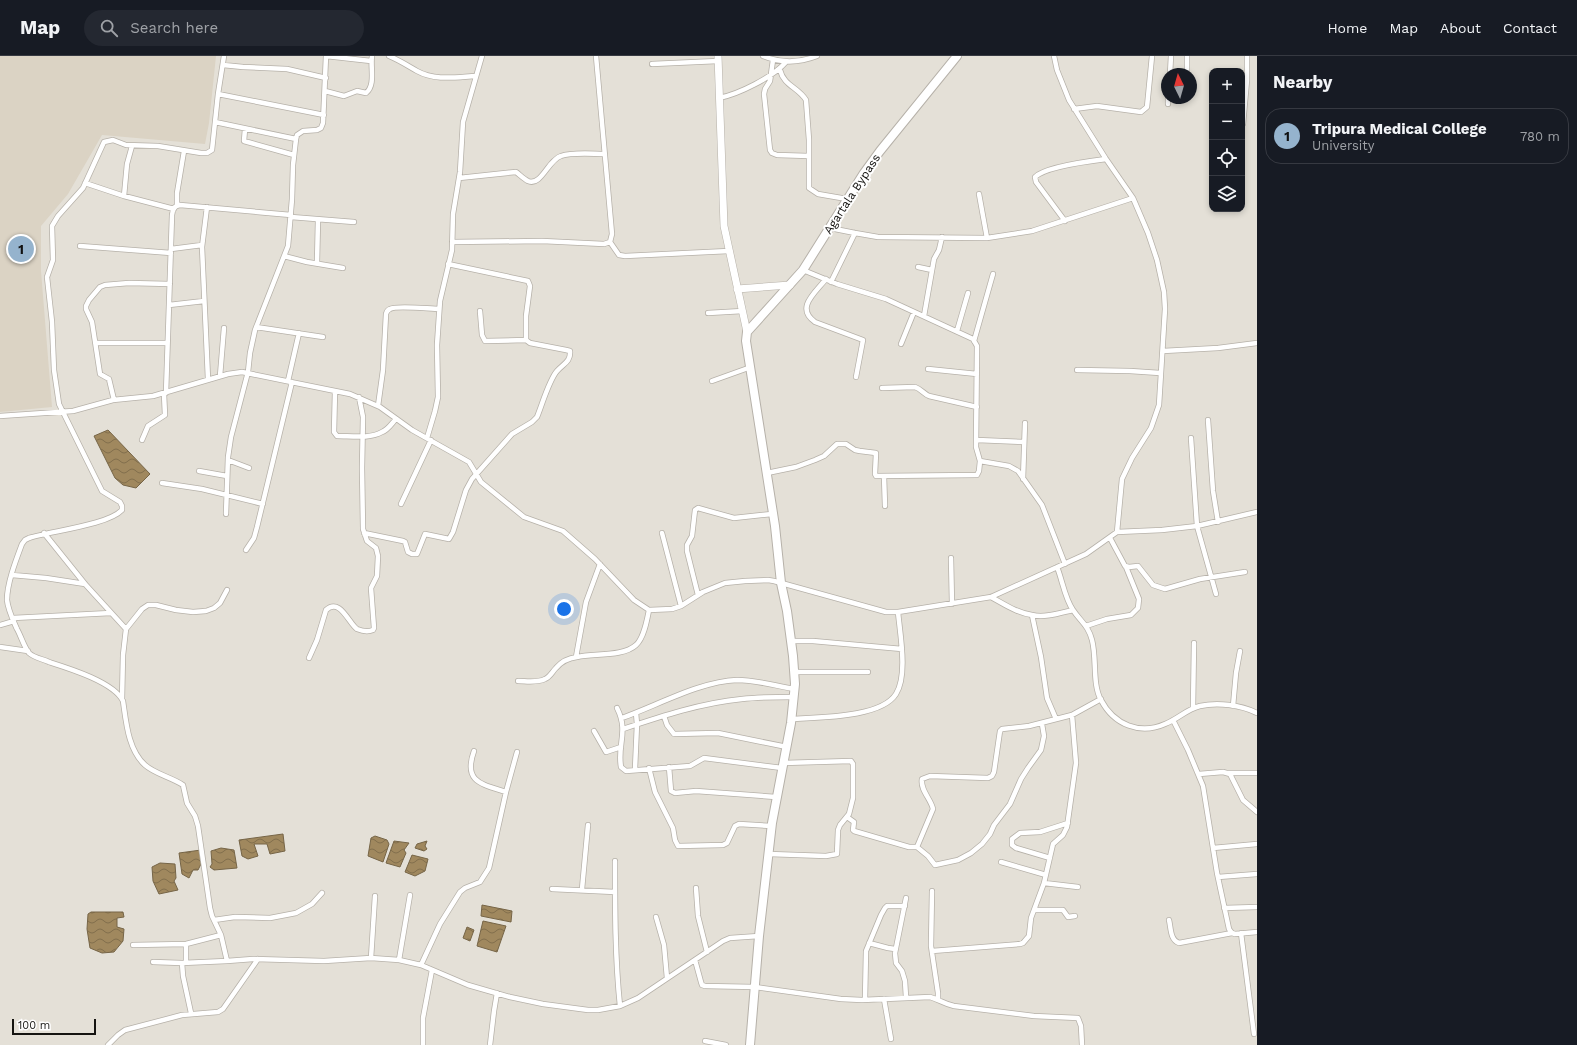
<!DOCTYPE html>
<html lang="en">
<head>
<meta charset="utf-8">
<style>
	body { margin:0; font-family:"Work Sans",sans-serif; background:#242831; color:#f1f3f6 }
	.controls { position:absolute; right:12px; top:12px; display:grid; overflow:hidden; border-radius:8px; box-shadow:0 2px 6px #0003 }
	.controls button { width:36px; height:36px; display:grid; place-items:center; padding:0; border:0; border-bottom:1px solid #363941; background:#171b24; color:#f1f3f6; font:20px sans-serif }
	.compass { position:absolute; left:1161px; top:12px; width:36px; height:36px; border-radius:50%; background:#171b24; box-shadow:0 2px 6px #0003; rotate:355deg }
	.scale { position:absolute; left:12px; bottom:10px; width:84px; box-sizing:border-box; padding-left:4px; border:2px solid #151411; border-top:0; font-size:11px; line-height:14px; white-space:nowrap; color:#151411; -webkit-text-stroke:3px #fff; paint-order:stroke }
	.you { position:absolute; left:564px; top:553px; width:14px; height:14px; margin:-10px; border:3px solid #fff; border-radius:50%; background:#1a73e8; box-shadow:0 0 0 6px #1a73e833 }
	.badge { display:grid; place-items:center; width:26px; height:26px; border-radius:50%; background:#95b3cd; color:#111; font-size:13px; font-weight:700 }
	.pin { position:absolute; translate:-50% -50%; border:2px solid #fff; box-shadow:0 1px 4px #0006 }
	.list { margin:0; padding:0; list-style:none }
	h2 { display:flex; justify-content:space-between; align-items:center; height:52px; margin:0; padding:0 16px; font-size:17px }
	h2 small { font-size:13px; font-weight:400; color:#9ea1a6 }
	.list li { display:grid; grid-template-columns:26px 1fr auto; gap:12px; align-items:center; box-sizing:border-box; height:56px; margin:0 8px 8px; padding:0 8px; border:1px solid #363941; border-radius:16px }
	.list b { display:block; font-size:15px; white-space:nowrap }
	.list p { margin:0; font-size:13px; white-space:nowrap; color:#9ea1a6 }
	.list em { font-size:13px; font-style:normal; color:#9ea1a6 }
	.icon { flex:none; width:22px; height:22px; fill:none; stroke:currentColor; stroke-width:2; stroke-linecap:round; stroke-linejoin:round }
	.map { position:relative; flex:none; width:1257px; height:989px; overflow:hidden }
	header { display:flex; align-items:center; gap:24px; box-sizing:border-box; height:56px; padding:0 20px; background:#171b24; border-bottom:1px solid #363941 }
	header strong { font-size:19px }
	nav { display:flex; gap:22px; margin-inline-start:auto; font-size:14px }
	.search { width:280px; height:36px; background:#242831; display:flex; align-items:center; gap:10px; box-sizing:border-box; padding:0 14px; border-radius:22px; color:#9ea1a6; font-size:15px }
	main { display:flex }
	aside { flex:1; background:#171b24 }
	.map>svg:first-child { display:block }
</style>
</head>
<body>
<header>
<strong>Map</strong>
<div class="search"><svg class="icon" aria-label="search" viewBox="0 0 24 24"><circle cx="10" cy="10" r="6"/><path d="M15 15l6 6"/></svg>Search here</div>
<nav><a>Home</a><a>Map</a><a>About</a><a>Contact</a></nav>
</header>
<main>
<div class="map">
<svg width="1257" height="989" viewBox="0 0 1257 989">
	<defs>
		<pattern id="water-waves" width="16" height="10" patternUnits="userSpaceOnUse"><rect width="16" height="10" fill="#a0885e"/><path d="M0 5q4-4 8 0t8 0" fill="none" stroke="#816e4c"/></pattern>
	</defs>
	<rect width="100%" height="100%" fill="#e4e0d7"/>
	<path fill="#dbd3c4" d="M0 0H216L209 67 205 88 102 79 68 138 41 170V215L52 351 0 356Z"/>
	<path fill="url(#water-waves)" stroke="#766547" d="M108 374 150 418 136 432 123 429 115 422 94 380Z
		M283 778 285 795 270 798 267 788H254L258 800 248 803 242 800 239 784Z
		M375 780 387 784 389 788 383 806 368 800 371 782Z
		M394 785 409 787 404 794 406 797 400 811 386 807Z
		M427 785 425 790 427 793 424 795 415 792 417 788Z
		M221 792 234 794 237 812 214 814 210 811 212 808 211 795Z
		M201 794 202 806 198 814H193L189 822 182 818 179 797Z
		M412 799 428 803 425 815 415 820 405 816Z
		M160 807 175 808 176 822 174 825 178 834 159 838 153 825 152 811Z
		M482 849 512 855 511 866 481 860Z
		M91 856H123L124 861 117 862V871L124 873 123 885 114 896 102 897 90 892 87 873 88 858Z
		M483 865 506 870 497 896 477 890Z
		M467 871 474 874 470 885 463 882Z"/>
	<g fill="none" stroke-linecap="round" stroke-linejoin="round">
		<defs>
			<path id="street" d="M224 0 218 38 212 94 207 97H201L158 90 126 89 113 84 104 86 83 132 58 160 52 170 53 204 47 221 52 266 54 314 59 348 102 435 120 446 122 450V454C108 469 51 475 29 482L25 484 22 488C16 504 7 527 7 544 8 554 13 564 17 573 21 580 24 591 29 597 34 602 43 603 49 606 68 612 114 626 123 645 126 665 128 694 145 709 155 718 171 721 183 729L187 747 195 760 198 770 210 852 212 860 221 879 227 905 253 903 324 905 371 902 399 904 421 909 468 929 510 941 543 948 588 954H598L620 950 638 942 723 885 730 882 759 880
				M326 0 371 5
				M389 0C399 4 408 10 417 15 435 25 456 21 476 20
				M763 0C782 8 799 7 817 0
				M1054 0 1057 14 1069 44 1106 103 1133 142 1148 177 1157 204 1164 236 1165 253 1159 349 1151 372 1132 402 1122 423 1117 476
				M773 4 770 25 765 33 764 38 770 94 772 97 777 99 809 100
				M652 8 718 5
				M223 9 243 11 287 13 326 22
				M780 14C784 30 798 31 806 44L809 84V132L818 138 847 143
				M1170 18 1171 0
				M1187 18V0
				M325 35 344 40 357 35 366 37C376 29 370 11 372 0
				M218 38 324 59
				M719 42C739 38 773 21 786 6
				M1168 48V42
				M1074 53 1097 50 1141 56 1147 51 1152 0
				M215 66 296 83
				M1243 68 1247 24V0
				M245 73 244 85 294 99
				M459 122 516 116C520 119 524 123 528 125 541 131 548 104 561 100 572 96 592 98 605 98
				M85 127 124 140 174 153
				M979 138 987 182
				M124 140 127 108 132 90
				M177 150V137L184 95
				M207 151 202 191 208 323
				M291 161 354 166
				M1065 165 1036 126 1035 121C1045 111 1090 105 1106 103
				M830 172 855 177 878 181 987 182 1032 175 1133 142
				M452 186 542 185 604 188 610 186 612 178 596 0
				M610 186 619 199 625 200 729 195
				M80 190 171 197
				M171 193 202 189
				M284 200 307 206 343 212
				M317 207 318 164
				M918 211 932 214
				M803 214 837 228 886 243 973 283 977 290 976 391 980 405 1009 410 1018 415 1042 449 1065 508
				M826 223C815 237 795 252 815 266L863 284 856 321
				M831 226 855 177
				M169 249 204 245
				M480 255 482 279 485 285 526 284
				M708 257 743 255
				M924 260 934 203 939 194 942 181
				M256 271 323 281
				M957 275 968 237
				M974 285 993 218
				M96 287H167
				M901 288 914 256
				M1163 295 1218 292 1257 287
				M928 313 977 318
				M1077 314 1130 315 1160 317
				M220 320 224 272
				M288 325 299 277
				M712 325 751 311
				M882 332 915 331C921 333 924 338 929 340L977 351
				M335 335 334 376 337 380C351 380 370 383 382 376 388 374 392 367 396 363
				M166 337 172 159C173 153 174 150 180 149L291 159
				M114 344 109 323 100 318 92 266 86 253V250L89 244 100 231 105 229 129 227 170 228
				M378 350 383 314 386 258C387 255 387 254 390 253 396 249 430 253 439 253
				M0 360 73 355 113 344 153 340 228 318 242 316 350 338 380 351 412 374 469 406 481 426 524 461 563 475 595 503 634 544 649 554 672 553 681 550 703 536 725 527 745 525 768 524 774 525 886 556H898L991 541 1086 498 1117 476 1162 474 1197 470 1257 456
				M1208 364 1213 435 1218 466
				M427 382 435 355 438 341 437 289 440 245 452 194 453 158 460 116 463 66 482 0
				M1191 382 1197 470 1216 538
				M142 384 148 370 165 359 164 338
				M977 384 1024 386
				M228 404 249 412
				M199 415 227 420
				M767 417 796 411 815 404 824 400 837 388H846L855 394 860 395 876 397 875 418 876 420 977 419 979 415 980 405
				M884 420 885 450
				M1023 423 1025 367
				M162 427 202 433 263 448
				M401 448 431 384
				M226 458 228 401 231 381 248 316 250 297 255 274 288 190 292 143 293 109 296 83 297 79 303 75 317 74 321 72 323 67 326 0
				M44 477 85 528 126 573
				M364 477 403 485 405 486 408 496 412 498H417L425 478 449 483 453 476 466 434 472 423 512 378 532 366 537 361C542 349 549 324 557 315 563 308 571 306 570 295L566 294 530 287 526 284V260L530 230 528 225 448 208
				M662 477 681 550
				M1110 482 1125 510 1129 511 1138 510 1153 529 1165 533 1200 523 1245 516
				M246 494 254 482 257 471 292 326
				M951 502 952 548
				M1057 511C1062 523 1065 543 1073 554 1081 566 1088 569 1092 584 1097 603 1092 628 1101 644 1114 669 1140 679 1165 668 1178 663 1187 653 1200 650 1218 646 1241 649 1257 657
				M12 519 46 522 85 528
				M698 539 687 495V489L692 480 695 454 698 452 734 462 772 458
				M991 541C1004 548 1017 557 1032 559 1045 562 1060 557 1073 554
				M1032 559 1041 601 1047 642 1056 663
				M13 562 111 557
				M0 569 14 565
				M1086 570 1107 563 1131 559 1138 552 1139 543 1126 511
				M791 585H813L902 593
				M0 591 28 595
				M576 601 586 546 600 508
				M309 602 317 584 326 554C340 541 349 568 357 573 362 575 368 576 373 574L374 572 371 532 377 520 378 500 376 492 367 485 363 473 362 412 363 361 359 341
				M794 616H868
				M518 625C526 625 538 627 545 623 550 621 552 616 556 612 561 606 569 602 577 601 594 597 623 601 636 589 644 582 647 564 649 554
				M122 643 123 599 126 573 142 553 148 549H156L176 554 193 556 206 555 214 552 220 547 227 534
				M1233 650 1236 617 1240 595
				M617 652C629 676 617 688 621 711L626 715 690 710 704 702 782 712
				M1193 652 1194 587
				M664 660 667 669 674 678 718 677 787 691
				M622 662C656 650 701 625 737 624 756 624 776 630 795 633
				M792 663C818 661 881 662 896 638 908 619 900 578 898 556
				M1173 664 1188 694 1203 730 1217 817 1229 873 1232 877 1235 878 1257 876
				M623 673C662 660 701 647 742 643 759 641 777 641 794 641
				M594 675 606 696 621 691
				M474 695C463 726 481 728 506 736
				M669 711 671 735 675 737 696 735 776 741
				M649 712 655 736 673 772 675 784 678 790 723 789 727 787 735 770 739 768 772 770
				M635 713 637 668 636 657
				M1228 717H1257
				M1199 718 1223 716 1230 718 1243 744 1257 756
				M847 761 854 766 853 774 854 775 909 791H917L933 753C931 743 920 734 922 723L930 720 988 722 992 720 994 716 1000 675 1002 673 1029 670 1072 659 1101 643
				M917 791 928 800 935 809 958 804 971 797 982 788 990 778 994 769 1010 748 1021 723 1028 712 1041 694 1044 680 1042 668
				M1213 792 1257 788
				M769 798 826 800 837 798 838 774 840 769 849 758 853 742V708L851 705 783 707
				M1050 802 1016 792 1012 789V783L1020 777 1040 776 1068 767
				M615 805C615 854 615 902 620 950
				M1001 806 1046 819
				M1218 821 1257 818
				M1044 827 1078 831
				M696 832 698 860 707 896
				M552 833 615 836
				M582 833 588 769
				M932 835 931 890 938 937V943
				M906 842 895 897 896 907 902 915 905 925 906 941
				M1224 852 1257 851
				M1034 854H1063L1068 861 1075 860
				M656 861 664 889 667 922
				M214 864 235 861 270 862 296 857 312 848 322 837
				M1169 864C1171 872 1170 884 1179 887L1232 877
				M1241 877 1254 978
				M869 887 888 892 895 893
				M186 888V907
				M133 889 186 888 221 879
				M932 895 1020 888 1023 887 1029 880 1031 862 1044 827 1053 788 1063 779 1067 771 1076 707 1072 659
				M371 902 375 840
				M399 904 410 839
				M695 904 701 926 702 929 705 930 755 931 841 943 862 944 930 941C940 944 944 948 954 950L1034 960 1078 962 1081 970 1082 989
				M153 906 182 907 227 905
				M182 907 183 920 191 957
				M421 909 440 868 460 836 465 832 480 826 489 812 506 736 517 696
				M884 943 891 983
				M865 944 866 895 881 859 885 852 887 850H905
				M705 985 726 989
				M108 989 118 979 125 974 182 959 218 956 223 953 258 903
				M423 989V962L432 914
				M490 989 494 955 497 937"/>
			<path id="primary" d="M718 0 724 170 747 276
				M737 233 790 229"/>
			<path id="highway" d="M750 989 759 880 772 767 791 667 795 628 793 600 787 555 781 527 775 470 746 285 747 276 803 214 864 117 880 95 957 0"/>
		</defs>
		<use href="#street" stroke="#b6b1a9" stroke-width="6"/>
		<use href="#primary" stroke="#b6b1a9" stroke-width="8"/>
		<use href="#highway" stroke="#b6b1a9" stroke-width="10"/>
		<use href="#street" stroke="#fff" stroke-width="4.5"/>
		<use href="#primary" stroke="#fff" stroke-width="7"/>
		<use href="#highway" stroke="#fff" stroke-width="8"/>
	</g>
	<g text-anchor="middle" stroke-width="4" stroke-linejoin="round" paint-order="stroke">
		<g font-size="12" fill="#151411" stroke="#fff">
			<text transform="translate(852 138) rotate(-57)" y="4">Agartala Bypass</text>
		</g>
	</g>
</svg>
<div class="controls">
<button>+</button>
<button>−</button>
<button><svg class="icon" aria-label="locate" viewBox="0 0 24 24"><circle cx="12" cy="12" r="6"/><path d="M12 2v4M12 18v4M2 12h4M18 12h4"/></svg></button>
<button><svg class="icon" aria-label="layers" viewBox="0 0 24 24"><path d="M12 4l9 5-9 5-9-5zM3 14l9 5 9-5"/></svg></button>
</div>
<svg class="compass" viewBox="-18 -18 36 36"><path d="M0-13l5 13h-10z" fill="#e53935"/><path d="M0 13l5-13h-10z" fill="#9ea1a6"/></svg>
<div class="scale">100 m</div>
<div class="you"></div>
<div class="pin badge" style="left:21px;top:193px">1</div>
</div>
<aside>
<h2>Nearby<small></small></h2>
<ul class="list">
<li><span class="badge">1</span><div><b>Tripura Medical College</b><p>University</p></div><em>780 m</em></li>
</ul>
</aside>
</main>
</body>
</html>
